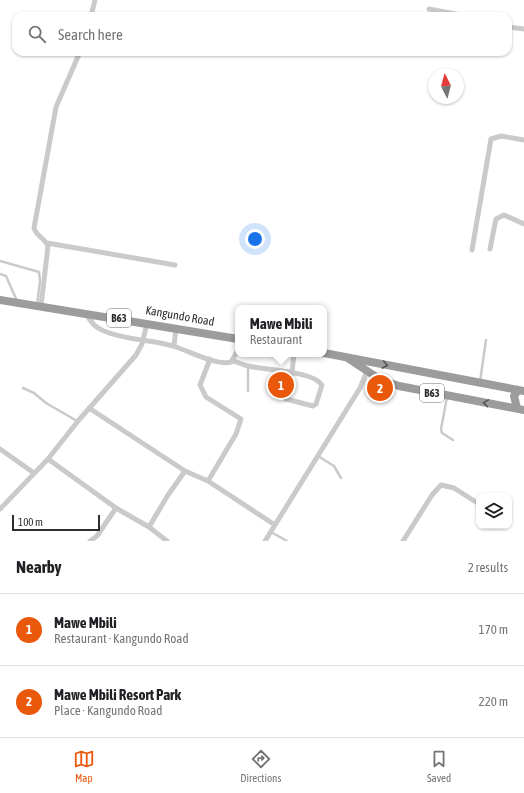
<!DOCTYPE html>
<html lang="en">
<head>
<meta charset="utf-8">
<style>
	body { margin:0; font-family:"Asap Condensed",sans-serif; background:#f2f2f2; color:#202124 }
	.controls { position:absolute; right:12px; bottom:12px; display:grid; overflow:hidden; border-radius:8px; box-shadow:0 1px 3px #0004 }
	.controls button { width:36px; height:36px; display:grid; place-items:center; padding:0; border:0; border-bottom:1px solid #e0e0e0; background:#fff; color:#202124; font:20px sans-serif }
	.compass { position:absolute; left:428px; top:68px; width:36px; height:36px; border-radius:50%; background:#fff; box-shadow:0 1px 3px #0004; rotate:354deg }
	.scale { position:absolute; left:12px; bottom:10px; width:88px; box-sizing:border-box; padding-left:4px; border:2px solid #2d2d2d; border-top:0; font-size:11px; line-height:14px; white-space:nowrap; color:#2d2d2d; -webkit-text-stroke:3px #fff; paint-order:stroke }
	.you { position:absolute; left:255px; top:239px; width:14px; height:14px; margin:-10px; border:3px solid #fff; border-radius:50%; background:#1a73e8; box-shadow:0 0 0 6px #1a73e833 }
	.badge { display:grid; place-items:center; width:26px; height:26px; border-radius:50%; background:#ea580c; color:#fff; font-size:13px; font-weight:700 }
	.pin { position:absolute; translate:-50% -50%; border:2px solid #fff; box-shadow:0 1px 4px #0006 }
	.popup { position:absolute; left:235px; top:305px; width:92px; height:52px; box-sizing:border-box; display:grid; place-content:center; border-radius:8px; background:#fff; filter:drop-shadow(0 1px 3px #0005); font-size:13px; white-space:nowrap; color:#757577 }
	.popup b { font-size:15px; color:#202124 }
	.popup::after { content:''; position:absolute; left:50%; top:100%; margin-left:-8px; border:8px solid transparent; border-top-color:#fff }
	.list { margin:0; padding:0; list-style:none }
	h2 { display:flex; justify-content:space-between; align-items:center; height:52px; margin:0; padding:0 16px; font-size:17px }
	h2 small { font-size:13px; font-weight:400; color:#757577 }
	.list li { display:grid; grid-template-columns:26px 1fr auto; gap:12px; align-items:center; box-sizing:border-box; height:72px; padding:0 16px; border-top:1px solid #e0e0e0 }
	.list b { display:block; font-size:15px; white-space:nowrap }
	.list p { margin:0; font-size:13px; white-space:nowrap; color:#757577 }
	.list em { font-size:13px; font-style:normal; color:#757577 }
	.icon { flex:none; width:22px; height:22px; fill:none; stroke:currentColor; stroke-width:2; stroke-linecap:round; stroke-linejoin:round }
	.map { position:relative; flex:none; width:524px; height:541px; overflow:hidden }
	.search { position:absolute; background:#fff; box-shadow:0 1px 3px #0004; left:12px; right:12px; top:12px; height:44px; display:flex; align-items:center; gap:10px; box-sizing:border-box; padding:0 14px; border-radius:12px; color:#757577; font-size:15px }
	.sheet { height:196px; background:#fff }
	nav { display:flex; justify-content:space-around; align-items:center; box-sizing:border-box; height:56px; border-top:1px solid #e0e0e0; background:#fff; font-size:11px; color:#757577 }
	nav a { display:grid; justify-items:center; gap:2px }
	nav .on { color:#ea580c }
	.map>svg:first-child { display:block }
</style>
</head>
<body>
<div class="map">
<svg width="524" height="541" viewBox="0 0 524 541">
	<rect width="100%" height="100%" fill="#fff"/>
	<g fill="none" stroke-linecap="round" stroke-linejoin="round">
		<path stroke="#cacaca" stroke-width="2.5" d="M0 261 39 272 40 281 37 305
			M0 274 6 276 17 301
			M480 382 486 340
			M23 388 34 393 46 403 77 421
			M248 391V366
			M447 397 441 429 442 433 453 440
			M318 456 334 466 341 478
			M271 532 287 541"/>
		<path stroke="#cacaca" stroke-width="5" d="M429 9 466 16
			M91 16 95 0
			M508 27 524 29
			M47 243 175 265
			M490 249 496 219 504 215 524 224
			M472 250 491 139 501 136 524 140
			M41 306 48 246C45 238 36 236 34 228L56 107 80 52
			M87 314C90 322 96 328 104 331 127 341 153 339 176 347 191 352 217 366 231 362L238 350
			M147 323 142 344 136 355 78 421 48 459 116 508 149 527 167 541
			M174 346 176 328
			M233 361C238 362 243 365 248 366 265 370 313 371 322 385L316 404 313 406 286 399 283 396 292 372 294 354
			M89 408 185 471 168 495 149 527
			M0 449 34 473
			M185 471 208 481 275 525
			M208 481 236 434 241 419 206 397 200 385 210 359
			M0 509 48 459
			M90 541 97 536 116 508
			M265 541 360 388 367 371
			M403 541 432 495 441 485 454 488 479 504"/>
		<path stroke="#9c9c9c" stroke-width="8" d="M0 300 238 339
			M324 353 524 391
			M349 359 381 380 399 386 524 410
			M517 408 514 396 518 390"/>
	</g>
	<defs><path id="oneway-chevron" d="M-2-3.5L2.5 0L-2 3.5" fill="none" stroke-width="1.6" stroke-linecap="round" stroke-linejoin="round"/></defs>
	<g stroke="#545454">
		<use href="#oneway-chevron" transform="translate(385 365) rotate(11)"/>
		<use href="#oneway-chevron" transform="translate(486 403) rotate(-171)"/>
	</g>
	<g text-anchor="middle" stroke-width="4" stroke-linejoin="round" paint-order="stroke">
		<g fill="#fff" stroke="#6c6c6c" stroke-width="1">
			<rect x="107" y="309" width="24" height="18" rx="3"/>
			<rect x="420" y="384" width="24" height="18" rx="3"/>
		</g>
		<g font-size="11" font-weight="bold" fill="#2d2d2d">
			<text x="119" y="322">B63</text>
			<text x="432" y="397">B63</text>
		</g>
		<g font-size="12" fill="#2d2d2d" stroke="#fff">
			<text transform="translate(180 316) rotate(10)" y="4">Kangundo Road</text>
		</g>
	</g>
</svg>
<div class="controls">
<button><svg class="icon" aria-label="layers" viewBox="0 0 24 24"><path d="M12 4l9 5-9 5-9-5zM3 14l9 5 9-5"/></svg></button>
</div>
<svg class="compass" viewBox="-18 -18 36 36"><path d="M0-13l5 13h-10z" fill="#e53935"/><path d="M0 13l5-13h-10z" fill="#757577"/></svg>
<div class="scale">100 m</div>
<div class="you"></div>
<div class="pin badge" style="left:281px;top:385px">1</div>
<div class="popup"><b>Mawe Mbili</b>Restaurant</div>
<div class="pin badge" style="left:380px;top:388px">2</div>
<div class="search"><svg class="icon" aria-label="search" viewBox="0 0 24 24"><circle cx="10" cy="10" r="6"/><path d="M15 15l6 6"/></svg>Search here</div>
</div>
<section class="sheet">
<h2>Nearby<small>2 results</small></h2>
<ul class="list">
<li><span class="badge">1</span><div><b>Mawe Mbili</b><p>Restaurant · Kangundo Road</p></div><em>170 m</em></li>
<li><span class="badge">2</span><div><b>Mawe Mbili Resort Park</b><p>Place · Kangundo Road</p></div><em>220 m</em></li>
</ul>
</section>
<nav>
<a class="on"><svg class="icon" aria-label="map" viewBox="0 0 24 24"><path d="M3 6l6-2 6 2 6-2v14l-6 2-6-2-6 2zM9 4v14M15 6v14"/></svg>Map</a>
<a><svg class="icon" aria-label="directions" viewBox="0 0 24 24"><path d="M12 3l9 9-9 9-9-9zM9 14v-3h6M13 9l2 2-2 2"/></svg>Directions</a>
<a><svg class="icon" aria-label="saved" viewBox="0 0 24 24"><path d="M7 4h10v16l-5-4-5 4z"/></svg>Saved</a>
</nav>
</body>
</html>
